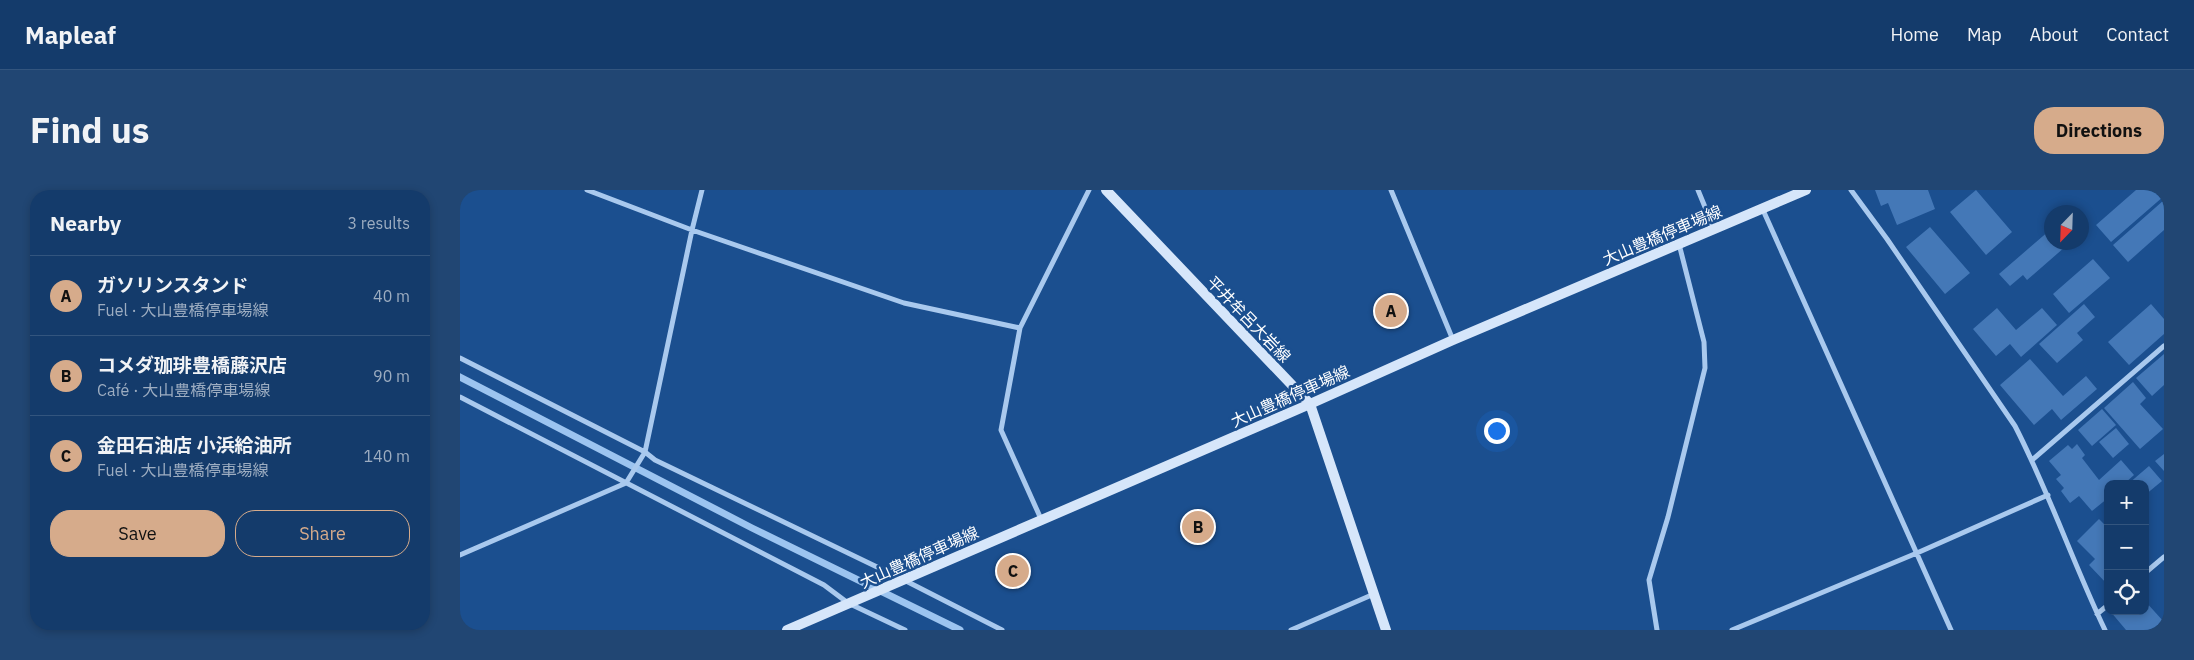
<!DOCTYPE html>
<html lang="en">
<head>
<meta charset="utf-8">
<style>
	body { margin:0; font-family:"IBM Plex Sans","Noto Sans JP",sans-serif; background:#214673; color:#f1f3f6 }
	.controls { position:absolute; right:15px; bottom:15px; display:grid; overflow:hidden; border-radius:10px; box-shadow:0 2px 8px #0003 }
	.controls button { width:45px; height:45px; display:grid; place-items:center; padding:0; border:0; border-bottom:1px solid #33557e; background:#143b6b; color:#f1f3f6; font:25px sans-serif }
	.compass { position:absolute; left:1584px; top:15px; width:45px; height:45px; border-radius:50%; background:#143b6b; box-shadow:0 2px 8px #0003; rotate:203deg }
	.you { position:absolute; left:1036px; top:240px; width:18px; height:18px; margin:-12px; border:4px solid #fff; border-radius:50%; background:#1a73e8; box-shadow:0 0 0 8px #1a73e833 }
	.badge { display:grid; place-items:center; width:32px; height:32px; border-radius:50%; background:#d6ab8b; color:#111; font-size:16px; font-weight:700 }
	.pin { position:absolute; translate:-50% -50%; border:2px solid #fff; box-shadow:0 1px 5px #0006 }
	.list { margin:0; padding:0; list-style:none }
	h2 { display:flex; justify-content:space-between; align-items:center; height:65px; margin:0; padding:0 20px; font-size:21px }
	h2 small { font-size:16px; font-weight:400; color:#9dadc1 }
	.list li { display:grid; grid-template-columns:32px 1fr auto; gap:15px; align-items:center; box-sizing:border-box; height:80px; padding:0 20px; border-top:1px solid #33557e }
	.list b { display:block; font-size:19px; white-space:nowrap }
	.list p { margin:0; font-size:16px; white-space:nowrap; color:#9dadc1 }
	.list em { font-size:16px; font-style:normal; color:#9dadc1 }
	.actions { display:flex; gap:10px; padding:15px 20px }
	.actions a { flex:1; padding:11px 0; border:1px solid #d6ab8b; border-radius:20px; text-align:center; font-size:18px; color:#d6ab8b }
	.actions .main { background:#d6ab8b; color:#111 }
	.icon { flex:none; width:28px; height:28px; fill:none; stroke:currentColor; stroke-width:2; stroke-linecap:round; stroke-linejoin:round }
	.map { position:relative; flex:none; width:1704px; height:440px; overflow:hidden; border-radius:20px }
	header { display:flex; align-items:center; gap:30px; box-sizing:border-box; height:70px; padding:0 25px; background:#143b6b; border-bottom:1px solid #33557e }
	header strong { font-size:24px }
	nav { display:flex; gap:28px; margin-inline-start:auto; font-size:18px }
	.intro { display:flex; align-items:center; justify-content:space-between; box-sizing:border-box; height:120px; padding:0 30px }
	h1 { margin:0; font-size:35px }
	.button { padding:12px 22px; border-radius:20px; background:#d6ab8b; color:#111; font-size:18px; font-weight:700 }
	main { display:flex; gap:30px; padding:0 30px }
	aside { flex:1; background:#143b6b; border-radius:20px; box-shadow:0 2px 8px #0003 }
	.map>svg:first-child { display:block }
</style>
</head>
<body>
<header>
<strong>Mapleaf</strong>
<nav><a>Home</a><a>Map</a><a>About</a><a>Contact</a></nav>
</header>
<div class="intro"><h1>Find us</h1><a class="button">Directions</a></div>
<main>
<aside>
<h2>Nearby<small>3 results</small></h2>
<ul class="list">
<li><span class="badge">A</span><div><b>ガソリンスタンド</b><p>Fuel · 大山豊橋停車場線</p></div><em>40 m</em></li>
<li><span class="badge">B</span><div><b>コメダ珈琲豊橋藤沢店</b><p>Café · 大山豊橋停車場線</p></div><em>90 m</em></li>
<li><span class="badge">C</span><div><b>金田石油店 小浜給油所</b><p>Fuel · 大山豊橋停車場線</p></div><em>140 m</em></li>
</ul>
<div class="actions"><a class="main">Save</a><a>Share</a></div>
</aside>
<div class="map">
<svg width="1704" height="440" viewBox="0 0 1704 440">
	<rect width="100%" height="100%" fill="#1b4f8f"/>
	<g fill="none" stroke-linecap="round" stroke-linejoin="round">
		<path stroke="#9cc4f0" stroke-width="7" d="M0 187 292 338 500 440"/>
	</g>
	<path fill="#4478b7" d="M1415 0H1468L1475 19 1437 35 1428 13 1421 16Z
		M1516 0 1552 42 1526 65 1490 22Z
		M1676 0H1704V6L1651 52 1636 35Z
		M1704 10V40L1668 72 1653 55Z
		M1470 37 1510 83 1485 104 1446 57Z
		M1590 40 1592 42V52H1601L1605 57 1567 90 1563 85 1550 96 1539 84Z
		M1633 69 1650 88 1609 123 1593 104Z
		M1624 114 1635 127 1617 143 1623 150 1597 173 1579 154Z
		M1691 114 1704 129V144L1669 175 1648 152Z
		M1537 118 1556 140 1582 118 1597 135 1561 167 1550 154 1536 166 1513 139Z
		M1704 164V195L1692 206 1676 188Z
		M1570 169 1603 206 1626 186 1637 199 1601 230 1592 219 1574 235 1540 195Z
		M1673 192 1686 208 1680 214 1703 239 1680 259 1644 218Z
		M1642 219 1656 235 1632 256 1618 240Z
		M1656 238 1669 254 1653 268 1639 252Z
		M1617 254 1625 265 1622 268 1639 290 1661 270 1674 285 1664 294H1648V308L1632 321 1619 306 1610 313 1601 301 1604 298 1596 289 1601 285 1589 271 1608 255 1612 259Z
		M1704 264V281L1695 271Z
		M1689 276 1702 291 1685 305V294H1668Z
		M1639 329 1648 338 1647 394 1629 375 1635 369 1617 351Z
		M1685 411 1704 432V440H1666L1650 421H1685Z"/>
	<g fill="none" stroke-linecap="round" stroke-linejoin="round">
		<path stroke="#a9c9ee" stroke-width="5" d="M127 0 232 40 444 113 560 138
			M931 0 993 150
			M1238 0 1254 39
			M1391 0 1427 49 1555 236C1589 302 1613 373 1645 440
			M1303 20 1491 440
			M0 168 185 262 195 270 444 390 542 440
			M0 207 364 395 388 413 445 440
			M1572 270 1704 156
			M581 329 541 240 560 138 629 0
			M0 365 166 293 185 262 232 40 242 0
			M1685 383 1704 367
			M1637 424 1648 415
			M831 440 914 404
			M1197 440 1189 390 1208 327 1245 178 1244 152 1219 54
			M1272 440 1457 363 1588 305"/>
		<path stroke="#d6e6fa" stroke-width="10" d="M646 0 850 214 926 440
			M327 440 850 214 993 150 1346 0"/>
	</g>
	<g text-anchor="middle" stroke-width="5" stroke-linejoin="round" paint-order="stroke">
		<g font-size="16" fill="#fff" stroke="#1b4f8f">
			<text transform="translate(1202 45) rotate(-23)" y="6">大山豊橋停車場線</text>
			<text transform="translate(789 129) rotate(46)" y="6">平井牟呂大岩線</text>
			<text transform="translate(830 206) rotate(-24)" y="6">大山豊橋停車場線</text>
			<text transform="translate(459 367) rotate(-24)" y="6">大山豊橋停車場線</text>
		</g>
	</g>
</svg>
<div class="controls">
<button>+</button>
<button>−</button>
<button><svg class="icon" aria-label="locate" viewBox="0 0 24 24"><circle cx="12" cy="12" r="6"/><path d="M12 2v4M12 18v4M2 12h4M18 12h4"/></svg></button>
</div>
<svg class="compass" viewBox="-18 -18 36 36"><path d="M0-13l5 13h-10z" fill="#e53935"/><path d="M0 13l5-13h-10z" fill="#9dadc1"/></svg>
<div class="you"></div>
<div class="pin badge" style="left:931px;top:121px">A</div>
<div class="pin badge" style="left:738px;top:337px">B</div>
<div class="pin badge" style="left:553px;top:381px">C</div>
</div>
</main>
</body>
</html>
